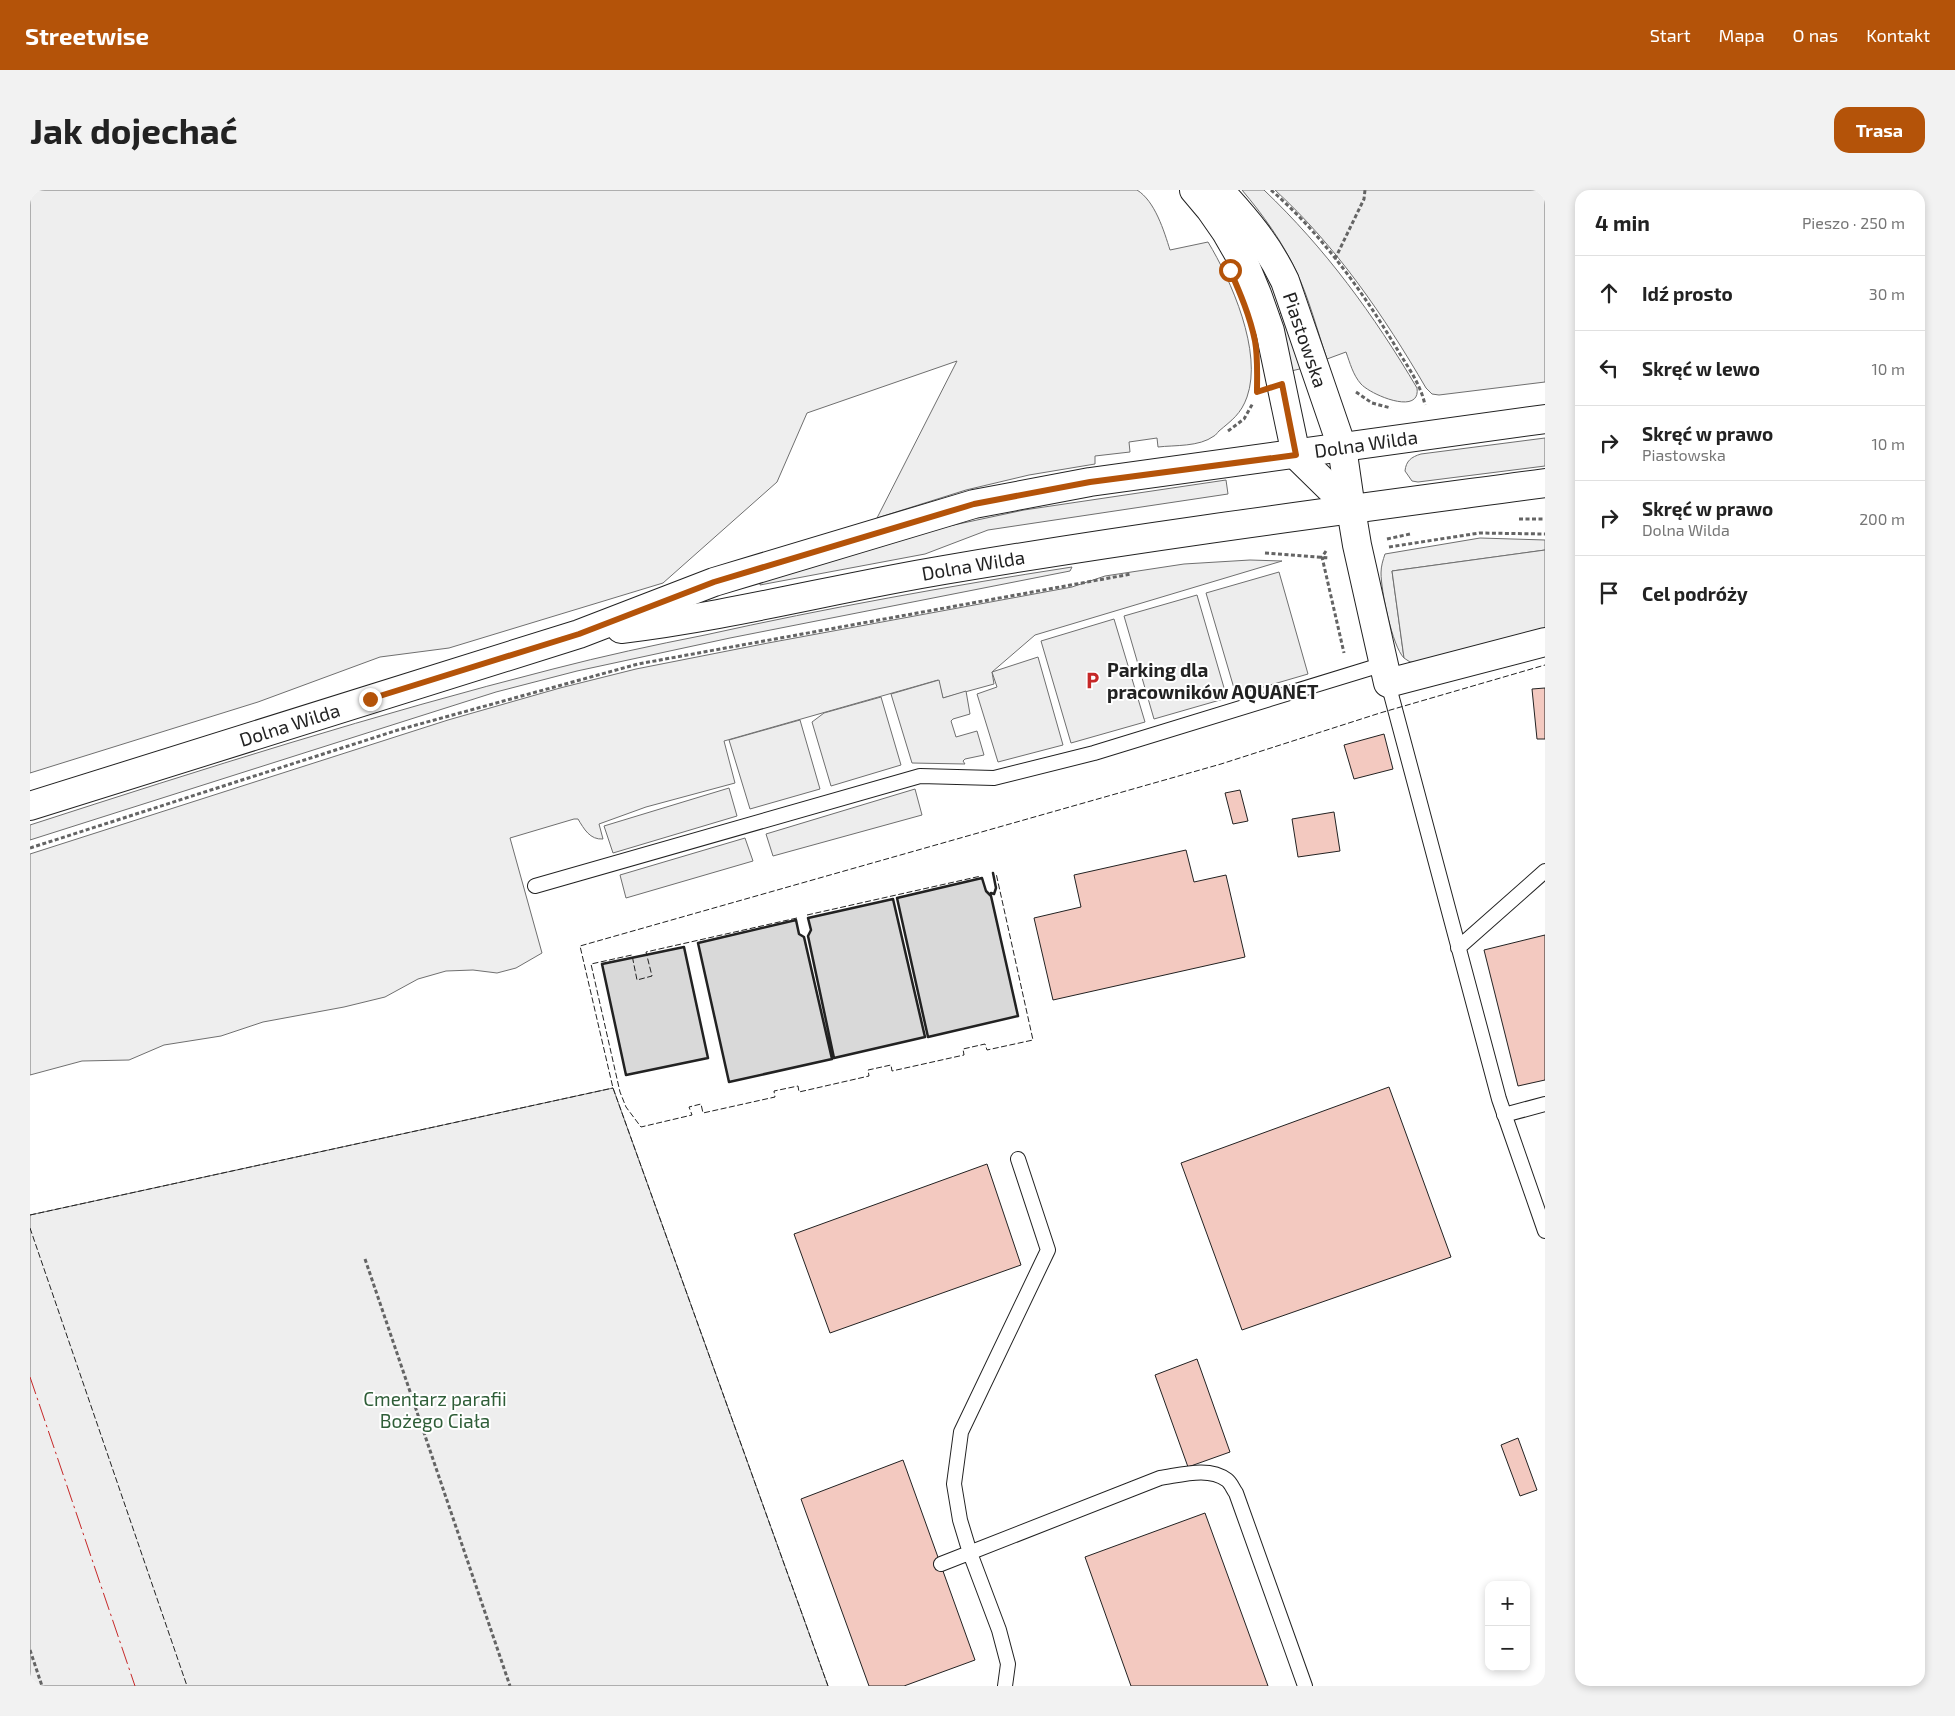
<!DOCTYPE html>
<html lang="pl">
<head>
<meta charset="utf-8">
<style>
	body { margin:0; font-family:"Exo 2",sans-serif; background:#f2f2f2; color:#222 }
	.controls { position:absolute; right:15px; bottom:15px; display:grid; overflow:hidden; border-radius:10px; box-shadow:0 2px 8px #0003 }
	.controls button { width:45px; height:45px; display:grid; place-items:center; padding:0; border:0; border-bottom:1px solid #e0e0e0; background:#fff; color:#222; font:25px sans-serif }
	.stop { position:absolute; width:15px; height:15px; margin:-11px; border:4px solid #b45309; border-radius:50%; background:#fff }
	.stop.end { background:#b45309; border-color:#fff; box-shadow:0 1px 5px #0008 }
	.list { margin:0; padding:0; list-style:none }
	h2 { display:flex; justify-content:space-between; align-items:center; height:65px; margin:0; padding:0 20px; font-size:21px }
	h2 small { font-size:16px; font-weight:400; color:#767676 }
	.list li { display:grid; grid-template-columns:32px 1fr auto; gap:15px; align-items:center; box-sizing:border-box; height:75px; padding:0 20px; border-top:1px solid #e0e0e0 }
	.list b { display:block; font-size:19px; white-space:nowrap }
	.list p { margin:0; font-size:16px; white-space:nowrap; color:#767676 }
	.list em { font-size:16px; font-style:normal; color:#767676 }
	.icon { flex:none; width:28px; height:28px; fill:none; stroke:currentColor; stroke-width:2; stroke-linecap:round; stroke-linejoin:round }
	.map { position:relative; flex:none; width:1515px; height:1496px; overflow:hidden; border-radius:15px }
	header { display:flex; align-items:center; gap:30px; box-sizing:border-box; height:70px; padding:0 25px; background:#b45309; color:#fff }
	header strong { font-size:24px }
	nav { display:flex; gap:28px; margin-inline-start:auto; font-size:18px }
	.intro { display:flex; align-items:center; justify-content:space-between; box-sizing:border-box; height:120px; padding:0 30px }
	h1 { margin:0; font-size:35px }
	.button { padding:12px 22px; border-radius:15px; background:#b45309; color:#fff; font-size:18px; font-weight:700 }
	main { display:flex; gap:30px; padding:0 30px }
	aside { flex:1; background:#fff; border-radius:15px; box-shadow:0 2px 8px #0003 }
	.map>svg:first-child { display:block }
</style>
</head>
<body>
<header>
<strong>Streetwise</strong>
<nav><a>Start</a><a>Mapa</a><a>O nas</a><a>Kontakt</a></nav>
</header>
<div class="intro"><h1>Jak dojechać</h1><a class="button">Trasa</a></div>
<main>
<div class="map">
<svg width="1515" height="1496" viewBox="0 0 1515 1496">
	<rect width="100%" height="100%" fill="#fff"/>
	<path fill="#eee" stroke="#6f6f6f" d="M0 0H1107C1125 11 1134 41 1140 60L1178 52C1201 90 1233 162 1217 207 1211 224 1202 230 1189 241 1187 243 1186 245 1184 246 1169 257 1145 255 1128 257L1127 248 1099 252 1100 262 1065 266V274L999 285 936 300 847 328 927 171 777 223 747 292 633 393 419 458 350 467 228 512 0 583Z
		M1212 0H1234C1295 58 1344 125 1387 198 1391 226 1341 205 1331 194 1323 185 1320 173 1316 162L1297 169C1287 140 1279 108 1266 81 1252 51 1233 25 1212 0Z
		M1245 0H1515V192L1409 205 1402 204 1396 198C1354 126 1307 57 1245 0Z
		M1252 122 1274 178 1261 181 1248 125Z
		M1515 248V276L1388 292 1382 291 1375 281C1376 271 1381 267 1391 264Z
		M1196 290 1198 304 958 340 895 364 730 395V391L901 340 933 333 994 320Z
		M1450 348 1515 350V360L1362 381 1374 468C1362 456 1351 400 1351 383 1351 376 1353 370 1355 364Z
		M1220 370 1252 371 1005 445 962 482 964 494 913 508 908 490 694 551 705 593 616 617 569 634 573 649C560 650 554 639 548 629H544L480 648 512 763 486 778 467 783 443 780 416 781 388 789 355 807 314 817 233 832 191 846 134 855 99 870 52 871 0 885V664L418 530 530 498 606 479 738 453 1042 397 1075 386 1154 374Z
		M1042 377 1040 381 700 448 547 481 466 502 0 650V635C173 579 346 524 523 479 573 466 624 455 675 445 797 418 919 396 1042 377Z
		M583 898 798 1496H0V1025Z"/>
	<path fill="#ededed" stroke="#6f6f6f" d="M1515 360V438L1394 473 1380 472 1374 468 1362 381Z
		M1249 382 1278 484 1206 505 1176 403Z
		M1167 405 1197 508 1124 529 1094 426Z
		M1084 429 1115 532 1041 553 1011 451Z
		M1008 467 1033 555 968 572 947 504 967 497 962 482Z
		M909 490 913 508 936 501 940 524 923 529 921 531 926 547 947 541 954 565 935 569 933 571 935 574 882 573 861 504Z
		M851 507 871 575 801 596 782 532 794 523Z
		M770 530 790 599 720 619 699 550Z
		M699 598 707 626 583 663 574 636Z
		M885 599 892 625 743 666 736 644Z
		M715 648 723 671 596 708 590 685Z"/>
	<path fill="#d9d9d9" stroke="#6f6f6f" d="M952 688 956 701 961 706 988 826 898 847 867 708Z
		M863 709 895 847 804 868 778 746 781 740 778 728Z
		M766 730 769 744 774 747 802 869 699 892 668 753Z
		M654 757 678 868 596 885 572 774Z"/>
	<path fill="#f3c9c0" stroke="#222" d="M1515 498V549H1507L1502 499Z
		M1354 544 1363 579 1324 589 1314 555Z
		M1210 600 1218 631 1203 634 1195 603Z
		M1304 622 1310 661 1268 667 1262 629Z
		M1156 660 1164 692 1196 685 1215 767 1023 810 1004 728 1051 717 1044 685Z
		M1515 745V890L1488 896 1454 760Z
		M1359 897 1421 1067 1212 1140 1151 973Z
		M957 974 991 1075 800 1143 764 1044Z
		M1167 1169 1200 1262 1158 1277 1125 1185Z
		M1488 1248 1507 1300 1490 1306 1471 1255Z
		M873 1270 945 1470 874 1496H839L771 1309Z
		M1175 1323 1238 1496H1101L1055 1367Z"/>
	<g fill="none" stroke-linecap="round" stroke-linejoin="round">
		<defs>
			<path id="service" d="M1358 493 1469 909 1515 1041
				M505 696 890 586 964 588 1064 563 1354 474
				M1428 758 1515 681
				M1474 925 1515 914
				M911 1374 1130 1288C1151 1285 1179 1276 1197 1290 1201 1293 1203 1299 1206 1303L1275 1496
				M975 1496 978 1474 969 1440 940 1363 930 1330 924 1294 931 1242 1018 1060 988 969"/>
			<path id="minor" d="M1321 319 1327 355 1358 493 1515 452"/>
			<g id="tertiary">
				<path d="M1164 0 1180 19 1196 42 1215 75 1227 104 1240 141 1266 265 1321 319"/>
				<path id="s1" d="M1189 0C1216 29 1238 55 1255 91L1312 257 1321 319"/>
			</g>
			<g id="secondary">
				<path id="s2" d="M591 439C700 426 806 398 914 380 1114 346 1315 320 1515 293"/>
				<path id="s3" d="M0 616 549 444 684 392 944 314 1060 292 1515 229"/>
			</g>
		</defs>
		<use href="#service" stroke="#222" stroke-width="16"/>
		<use href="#minor" stroke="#222" stroke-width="30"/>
		<use href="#tertiary" stroke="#222" stroke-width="30"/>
		<use href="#secondary" stroke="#222" stroke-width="30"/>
		<path stroke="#646464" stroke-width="3" stroke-dasharray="4 2.5" stroke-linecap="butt" d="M1241 0C1292 44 1336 106 1370 164 1380 180 1391 196 1395 215
			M1305 69 1334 9 1335 0
			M1326 202 1342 213 1361 218
			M1198 241 1214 229 1223 213
			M1489 329H1515
			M1357 349 1380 344
			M1359 357 1449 343 1515 344
			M1296 361 1292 367 1314 463
			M1235 363 1299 368
			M0 658 368 540 608 474 1101 384
			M335 1069 480 1496
			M0 1460 12 1496"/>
		<use href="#service" stroke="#fff" stroke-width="14"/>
		<use href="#minor" stroke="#fff" stroke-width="28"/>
		<use href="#tertiary" stroke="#fff" stroke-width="28"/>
		<use href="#secondary" stroke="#fff" stroke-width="28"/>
		<path stroke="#222" stroke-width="1" stroke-dasharray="6 2.5" stroke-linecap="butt" d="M777 725 951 686
			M767 728 616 762 622 786 607 790 602 765 561 774 590 902 596 917 611 937 662 925 659 917 671 914 673 923 745 907 744 901 768 896 769 902 839 886 838 880 861 875 862 881 934 865 933 859 955 854 957 860 1003 850 966 683
			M0 1025 583 898
			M0 1038 157 1496
			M798 1496 583 898 550 756 1191 574 1350 523 1515 475"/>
		<path stroke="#222" stroke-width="2.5" d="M952 688 956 701 961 706 988 826 898 847 867 708Z
			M961 703 964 704 966 698 963 683
			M863 709 895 847 804 868 778 746 781 740 778 728Z
			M766 730 769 744 774 747 802 869 699 892 668 753Z
			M654 757 678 868 596 885 572 774Z"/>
		<path stroke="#c62828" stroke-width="1" stroke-dasharray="18 4 2.5 4" stroke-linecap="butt" d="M0 1187 105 1496"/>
	</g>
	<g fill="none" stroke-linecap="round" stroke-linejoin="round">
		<path stroke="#b45309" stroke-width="6" d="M340 509 549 444 684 392 944 314 1060 292 1266 265 1252 194 1227 202C1227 185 1228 167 1225 151 1220 126 1210 103 1200 80"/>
	</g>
	<defs>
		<symbol id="parking-bare" viewBox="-9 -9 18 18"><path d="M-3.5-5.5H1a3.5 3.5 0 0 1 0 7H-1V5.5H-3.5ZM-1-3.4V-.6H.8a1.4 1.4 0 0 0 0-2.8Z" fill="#c62828" stroke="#fff" stroke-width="2.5" paint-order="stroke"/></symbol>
	</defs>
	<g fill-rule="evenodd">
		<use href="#parking-bare" x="1050" y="478" width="25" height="25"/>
	</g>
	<g text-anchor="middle" stroke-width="4" stroke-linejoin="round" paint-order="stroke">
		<g font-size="19" fill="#222" stroke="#fff">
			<text dy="7" stroke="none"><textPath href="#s1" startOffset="175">Piastowska</textPath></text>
			<text dy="7" stroke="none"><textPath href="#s3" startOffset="1388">Dolna Wilda</textPath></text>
			<text dy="7" stroke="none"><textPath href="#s2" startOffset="358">Dolna Wilda</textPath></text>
			<text dy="7" stroke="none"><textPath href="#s3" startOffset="272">Dolna Wilda</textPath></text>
		</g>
		<g font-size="19" font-weight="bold" fill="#222" stroke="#fff" text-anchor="start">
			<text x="1077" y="487">Parking dla<tspan x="1077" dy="22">pracowników AQUANET</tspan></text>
		</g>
		<g font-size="19" fill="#2f5e38" stroke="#fff">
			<text x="405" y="1216">Cmentarz parafii<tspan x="405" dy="22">Bożego Ciała</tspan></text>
		</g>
	</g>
</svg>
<div class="controls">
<button>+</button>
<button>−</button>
</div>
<div class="stop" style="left:1200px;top:80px"></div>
<div class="stop end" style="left:340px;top:509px"></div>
</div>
<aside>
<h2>4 min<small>Pieszo · 250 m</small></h2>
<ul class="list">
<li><svg class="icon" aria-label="ahead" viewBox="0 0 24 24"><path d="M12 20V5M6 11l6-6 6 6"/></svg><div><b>Idź prosto</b></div><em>30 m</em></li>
<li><svg class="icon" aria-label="left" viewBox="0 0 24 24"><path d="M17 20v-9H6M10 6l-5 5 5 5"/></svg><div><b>Skręć w lewo</b></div><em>10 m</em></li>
<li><svg class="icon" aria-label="right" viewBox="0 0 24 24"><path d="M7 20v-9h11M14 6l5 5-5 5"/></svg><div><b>Skręć w prawo</b><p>Piastowska</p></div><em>10 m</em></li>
<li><svg class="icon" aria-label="right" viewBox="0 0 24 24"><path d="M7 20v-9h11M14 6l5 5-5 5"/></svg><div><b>Skręć w prawo</b><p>Dolna Wilda</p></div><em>200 m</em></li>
<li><svg class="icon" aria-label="arrive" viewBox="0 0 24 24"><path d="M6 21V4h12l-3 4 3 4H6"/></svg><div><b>Cel podróży</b></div></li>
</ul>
</aside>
</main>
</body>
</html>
